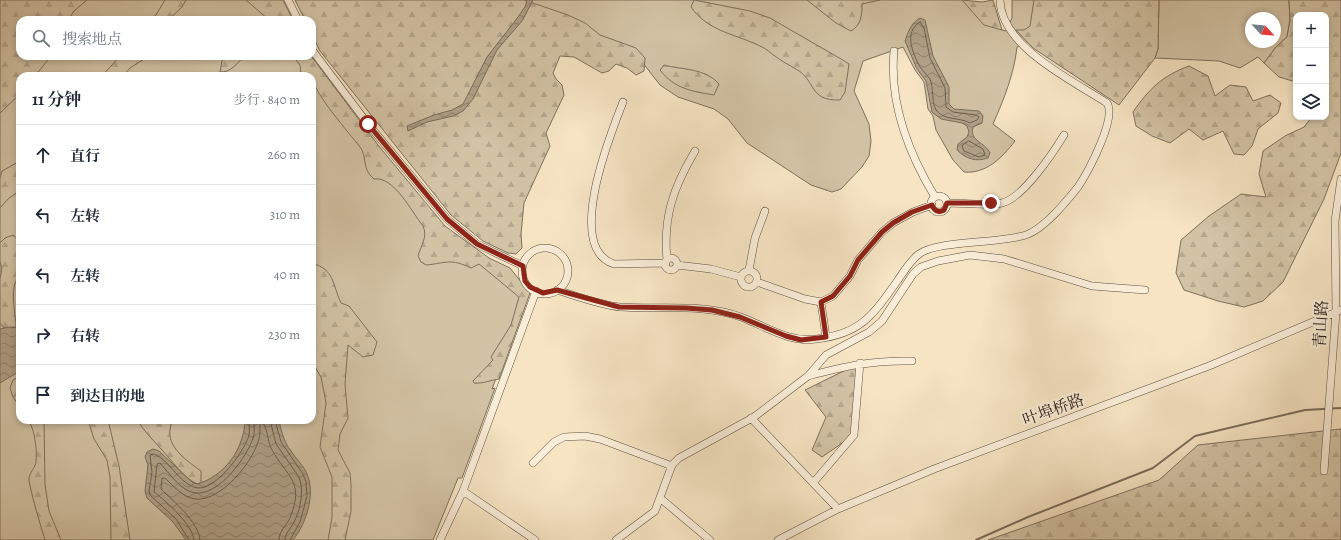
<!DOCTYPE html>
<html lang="zh">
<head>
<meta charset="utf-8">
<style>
	body { margin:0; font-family:Alegreya,"Noto Serif SC",serif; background:#f2f2f3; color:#1f2937 }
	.controls { position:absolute; right:12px; top:12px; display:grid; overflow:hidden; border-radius:8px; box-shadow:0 2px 6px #0003 }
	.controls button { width:36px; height:36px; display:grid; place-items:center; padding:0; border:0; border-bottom:1px solid #e0e1e3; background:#fff; color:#1f2937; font:20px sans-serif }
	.compass { position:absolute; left:1245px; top:12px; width:36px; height:36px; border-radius:50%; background:#fff; box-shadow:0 2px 6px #0003; rotate:116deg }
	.stop { position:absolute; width:12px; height:12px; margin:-9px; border:3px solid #8f2418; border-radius:50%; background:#fff }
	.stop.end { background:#8f2418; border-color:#fff; box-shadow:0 1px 4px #0008 }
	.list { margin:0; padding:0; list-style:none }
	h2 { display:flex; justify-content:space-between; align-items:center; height:52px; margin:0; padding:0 16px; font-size:17px }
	h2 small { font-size:13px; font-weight:400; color:#747a83 }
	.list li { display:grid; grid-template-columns:26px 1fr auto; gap:12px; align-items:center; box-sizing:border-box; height:60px; padding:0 16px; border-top:1px solid #e0e1e3 }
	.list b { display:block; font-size:15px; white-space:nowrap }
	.list em { font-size:13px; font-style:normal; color:#747a83 }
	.icon { flex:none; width:22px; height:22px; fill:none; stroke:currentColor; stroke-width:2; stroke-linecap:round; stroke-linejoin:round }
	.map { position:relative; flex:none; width:1341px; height:540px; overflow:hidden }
	.search { position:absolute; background:#fff; box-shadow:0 2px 6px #0003; left:16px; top:16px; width:300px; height:44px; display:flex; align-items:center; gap:10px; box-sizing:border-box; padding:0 14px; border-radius:12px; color:#747a83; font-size:15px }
	.panel { position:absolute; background:#fff; box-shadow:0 2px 6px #0003; left:16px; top:72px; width:300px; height:352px; border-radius:12px }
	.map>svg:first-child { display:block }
</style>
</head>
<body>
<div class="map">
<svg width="1341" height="540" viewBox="0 0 1341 540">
	<defs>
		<pattern id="forest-firs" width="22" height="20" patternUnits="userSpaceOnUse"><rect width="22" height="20" fill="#d3c3a5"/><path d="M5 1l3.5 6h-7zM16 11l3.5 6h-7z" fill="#b5a78d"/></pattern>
		<pattern id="water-waves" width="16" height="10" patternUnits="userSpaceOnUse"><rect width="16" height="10" fill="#b0a188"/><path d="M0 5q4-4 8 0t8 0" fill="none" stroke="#8f836e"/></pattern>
	</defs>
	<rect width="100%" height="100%" fill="#f6e4c3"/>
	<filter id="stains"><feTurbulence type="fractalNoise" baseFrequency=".005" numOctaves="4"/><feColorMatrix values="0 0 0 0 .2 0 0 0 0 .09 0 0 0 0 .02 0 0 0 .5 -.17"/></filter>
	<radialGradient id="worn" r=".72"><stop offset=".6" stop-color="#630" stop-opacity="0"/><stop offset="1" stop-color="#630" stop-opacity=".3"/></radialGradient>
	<path fill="#d3c3a5" stroke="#7e715d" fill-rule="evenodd" d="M82 0H277L287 20H49Z
		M496 0H967L1002 30 1006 31 1012 18V0H1050L1038 36 1017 47C1014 74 1004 99 993 124L1015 141C1002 158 986 174 964 172L953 160 936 130 933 116 928 109 924 82 915 70 903 47 863 61 854 91 869 124 871 141 869 156 862 167 841 189 832 192 811 185 747 143 728 119 714 109 678 97 660 85 639 58Z
		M1159 0H1289L1290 20 1287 37 1276 47 1264 63 1258 57 1240 68 1219 61 1155 58 1158 49ZM1251 18H1275V42H1251Z
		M20 56H304L444 229 527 295 492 389 495 388 462 478H458L433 540H0V72ZM20 76H312V420H20Z"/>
	<path fill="url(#forest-firs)" stroke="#7e715d" d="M0 0H87L74 11 68 20H20V56H51L35 76H20V94L0 113Z
		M165 0H186L182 7 168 20H149L156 15Z
		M246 0H283L293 20H269Z
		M295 0H524L568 15 585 23 600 35 636 48 645 58 644 71 636 75 627 68 616 64 609 71 602 73 574 57 560 56 553 73 556 79 562 85 564 95 546 133 550 146 524 203 521 234 522 248 516 254 508 253 483 241 451 215 320 51 312 35V20H305Z
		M694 0 750 11 770 18 841 59 849 64 845 92 840 100C808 101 817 81 796 69 789 65 781 61 775 56 770 53 767 49 762 47 737 34 708 32 691 7Z
		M807 0H880L862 4C862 16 861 25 851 31L836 23Z
		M962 0 982 2 993 0 1002 30 984 25Z
		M1034 0H1159L1158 49 1155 58 1119 105 1033 48 1016 30H1024L1030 26Z
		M1289 0H1341V153L1324 199 1283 282 1263 301 1244 307 1218 301 1184 290 1176 273 1181 240 1209 216 1241 194 1266 197 1259 174 1263 151 1285 136 1304 127 1312 117H1326V15H1296V82L1279 77 1264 63 1276 47 1287 37 1290 20Z
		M120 56H149L130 68 123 76H102Z
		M223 56H244C238 63 230 73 220 72Z
		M293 56H311L378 145 445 226 489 258 510 268 530 293 499 379C491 380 482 384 474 383L473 381 493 360 491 357 511 325 519 297 479 264 471 268C450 258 447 263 426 265L421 262 418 256C421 245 428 237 423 226 411 211 394 176 374 179 361 168 368 158 360 147 349 133 312 91 312 76H301L300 65Z
		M664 65C683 70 705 68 719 84L714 95C691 91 675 89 660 70Z
		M1189 66 1208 76 1215 96 1230 85 1246 87 1253 101 1270 95 1281 103 1278 113 1258 129 1252 146 1244 155 1234 154 1223 131 1203 140 1189 129 1170 143 1152 136 1136 126 1133 112C1149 89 1162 76 1189 66Z
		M20 161V191L9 198 0 208V178L2 171Z
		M13 235 20 241V276C8 285 16 314 16 327L4 328 0 323V279L2 268 0 262V243L5 238Z
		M312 263C335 270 332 284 341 303L349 306 377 342 373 355 363 357 348 345 345 384 348 418 340 434 338 450 350 473 351 485V511L345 540H328L332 518V477L320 447 326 403 321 377 312 362Z
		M860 363 854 435 822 457 812 450 826 417 805 390Z
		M20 376V407L13 397 10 388 13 380Z
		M28 420H44L45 485 49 511 61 540H45C39 520 33 501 29 481 28 473 36 468 36 461 37 450 35 429 28 420Z
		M88 420H111L109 424 119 466 130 540H111L110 477 107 460 94 439Z
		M137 420H172C171 425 169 431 170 436 172 451 190 463 201 471V483L197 484C181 476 173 461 161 449 152 439 144 431 137 420Z
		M1341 429V540H988L1159 480 1198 445Z"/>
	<path fill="url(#water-waves)" stroke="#7a6d5a" d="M527 0H533L522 21 497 50 473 99 463 111 453 116 427 122 408 131 407 126 434 115 452 110 463 104 487 57 515 21 525 7Z
		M920 18 925 20 933 56 949 87V104L954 109 979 111 983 116 982 123 973 127C969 141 985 142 990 153L988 158C976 162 966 159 957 150L958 144 967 137 969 132 967 126 962 123 941 119 932 112 926 81 917 69 905 41C908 32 911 23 920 18Z
		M9 327 20 328V371L0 383V329Z
		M245 420H279C281 431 284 442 291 451 296 459 304 466 307 474 316 494 306 524 293 540H186L173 522 147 498 145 491 148 465 145 457 147 452 153 449 159 451 192 482 197 484C225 476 244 449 245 420Z"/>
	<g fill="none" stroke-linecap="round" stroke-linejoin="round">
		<path stroke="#6c604e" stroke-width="1" d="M920 22 924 28 930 58 945 88 946 107 953 112 976 115 979 117 977 120 970 123C960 117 944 121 936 110 931 101 934 88 930 79 927 75 923 71 920 67 913 54 903 32 920 22Z
			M969 141 983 149 985 155 979 157 964 151 962 146Z
			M270 420 276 444 299 477C304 490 301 507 295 520 292 528 285 532 285 540
			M275 420 281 442 303 474 306 482 307 496 300 522 290 540
			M189 540 176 519 150 495 149 491 152 472 150 455 154 454C170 460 177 481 194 487 213 495 245 451 249 435 250 431 249 425 249 420
			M194 540C193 525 166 501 154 492L157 464 160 463C169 473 181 491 195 493 219 496 247 457 253 438 255 433 254 426 254 420
			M200 540C199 522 173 501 161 489L162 478H165C173 486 183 497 195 499 221 502 253 462 259 439 260 434 260 429 260 424L262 422C268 428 267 440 271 448 287 478 305 480 290 518 286 526 279 531 279 540"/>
		<path stroke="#7a6d5a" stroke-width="2" d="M976 540 1028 517 1153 468 1195 436 1305 410 1341 408"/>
		<defs>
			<path id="minor" d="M288 0 298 20
				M312 50 368 124 447 219 477 244 523 266
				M894 51C889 103 909 154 935 197
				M623 102C611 133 564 248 614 264L666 263
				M931 204a8 8 0 1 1 16 0a8 8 0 1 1-16 0Z
				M947 203C962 203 989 206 1002 203 1023 198 1053 153 1064 135
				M522 271a23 23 0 1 1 46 0a23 23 0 1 1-46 0Z
				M665 264a6 6 0 1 1 12 0a6 6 0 1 1-12 0Z
				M667 260C663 217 673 188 695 151
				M677 265 711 269 741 277
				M749 270 755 238 765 211
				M741 279a8 8 0 1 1 16 0a8 8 0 1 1-16 0Z
				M757 282 805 299 821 302 833 296 850 276 858 260 882 232 893 223 913 212 932 205
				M557 290C576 296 600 305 620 307 660 310 702 303 741 317 765 326 789 343 816 339 861 334 873 315 898 280 904 271 910 261 919 254 938 240 998 244 1026 235 1044 229 1066 202 1078 187 1088 172 1117 118 1107 103 1072 80 1001 47 1000 0
				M821 302 826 337
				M808 376C846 366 873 360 912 361
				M751 418 838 509
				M533 463 554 442 564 437 585 436 600 439 672 466
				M1324 471 1336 312 1335 221 1341 179
				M813 483 854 435 860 363
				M463 491 535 540
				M660 498 710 540
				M440 540 463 491 536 291
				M616 540 655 511 672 465 679 458 754 417 808 376 826 355 869 332 882 321 913 274 921 267 938 261 970 255 1004 259 1092 286 1145 290
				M778 540 838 509 934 469 1209 366 1341 310"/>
		</defs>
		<use href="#minor" stroke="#5c5040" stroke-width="8"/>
		<use href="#minor" stroke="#f9edd8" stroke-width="7"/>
	</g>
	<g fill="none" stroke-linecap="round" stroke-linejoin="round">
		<path stroke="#8f2418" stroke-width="5" d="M368 124 447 219 477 244 523 266 525 281 530 287 543 293 557 290 619 307 686 308 712 310 740 317 786 336 801 340 826 337 821 302 833 296 850 276 858 260 882 232 893 223 912 212 932 205C934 211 939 213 944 210L947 203H991"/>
	</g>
	<g text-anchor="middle" stroke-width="4" stroke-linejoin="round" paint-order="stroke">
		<g font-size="16" fill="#281f15" stroke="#f9edd8">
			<text transform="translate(1320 324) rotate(-87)" y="6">青山路</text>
			<text transform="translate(1053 409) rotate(-20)" y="6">叶埠桥路</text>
		</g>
	</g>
	<rect width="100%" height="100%" filter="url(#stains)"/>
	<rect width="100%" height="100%" fill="url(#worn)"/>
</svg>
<div class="controls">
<button>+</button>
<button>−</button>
<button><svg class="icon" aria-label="layers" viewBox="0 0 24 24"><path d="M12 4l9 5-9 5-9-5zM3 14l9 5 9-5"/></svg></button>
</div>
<svg class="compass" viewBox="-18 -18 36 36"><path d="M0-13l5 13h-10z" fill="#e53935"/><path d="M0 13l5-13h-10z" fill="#747a83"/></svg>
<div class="stop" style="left:368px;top:124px"></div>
<div class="stop end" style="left:991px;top:203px"></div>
<div class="search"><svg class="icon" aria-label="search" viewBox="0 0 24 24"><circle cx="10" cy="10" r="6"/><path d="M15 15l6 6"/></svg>搜索地点</div>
<section class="panel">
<h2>11 分钟<small>步行 · 840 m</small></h2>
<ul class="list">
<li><svg class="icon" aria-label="ahead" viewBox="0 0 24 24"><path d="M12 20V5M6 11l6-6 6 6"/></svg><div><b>直行</b></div><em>260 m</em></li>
<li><svg class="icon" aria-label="left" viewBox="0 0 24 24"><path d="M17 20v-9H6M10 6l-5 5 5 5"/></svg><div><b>左转</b></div><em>310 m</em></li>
<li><svg class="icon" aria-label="left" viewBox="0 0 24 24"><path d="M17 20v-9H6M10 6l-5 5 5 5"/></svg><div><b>左转</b></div><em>40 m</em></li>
<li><svg class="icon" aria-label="right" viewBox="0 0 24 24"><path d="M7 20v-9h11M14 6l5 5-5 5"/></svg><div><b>右转</b></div><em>230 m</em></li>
<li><svg class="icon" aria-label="arrive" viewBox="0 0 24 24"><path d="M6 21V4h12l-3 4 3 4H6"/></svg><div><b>到达目的地</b></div></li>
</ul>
</section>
</div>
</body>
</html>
